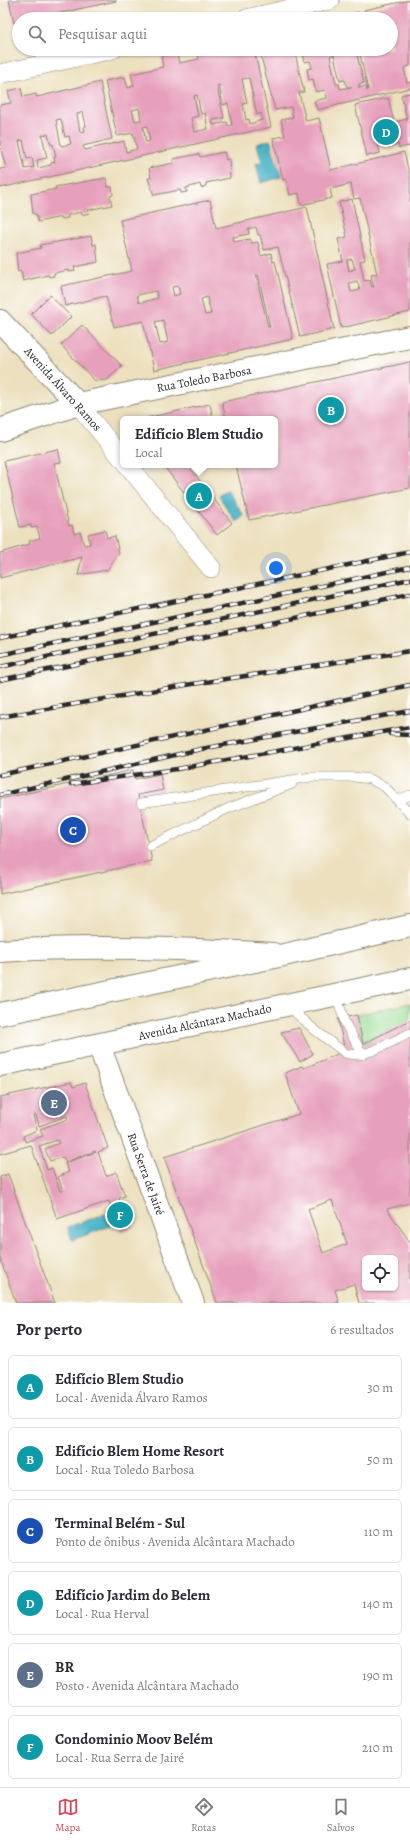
<!DOCTYPE html>
<html lang="pt">
<head>
<meta charset="utf-8">
<style>
	body { margin:0; font-family:Alegreya,serif; background:#f2f2f3; color:#2b2b33 }
	.controls { position:absolute; right:12px; bottom:12px; display:grid; overflow:hidden; border-radius:6px; box-shadow:0 1px 3px #0004 }
	.controls button { width:36px; height:36px; display:grid; place-items:center; padding:0; border:0; border-bottom:1px solid #e1e1e2; background:#fff; color:#2b2b33; font:20px sans-serif }
	.you { position:absolute; left:276px; top:568px; width:14px; height:14px; margin:-10px; border:3px solid #fff; border-radius:50%; background:#1a73e8; box-shadow:0 0 0 6px #1a73e833 }
	.badge { display:grid; place-items:center; width:26px; height:26px; border-radius:50%; background:#d1495b; color:#fff; font-size:13px; font-weight:700 }
	.pin { position:absolute; translate:-50% -50%; border:2px solid #fff; box-shadow:0 1px 4px #0006 }
	.popup { position:absolute; left:120px; top:416px; width:158px; height:52px; box-sizing:border-box; display:grid; place-content:center; border-radius:6px; background:#fff; filter:drop-shadow(0 1px 3px #0005); font-size:13px; white-space:nowrap; color:#7c7c81 }
	.popup b { font-size:15px; color:#2b2b33 }
	.popup::after { content:''; position:absolute; left:50%; top:100%; margin-left:-8px; border:8px solid transparent; border-top-color:#fff }
	.list { margin:0; padding:0; list-style:none }
	h2 { display:flex; justify-content:space-between; align-items:center; height:52px; margin:0; padding:0 16px; font-size:17px }
	h2 small { font-size:13px; font-weight:400; color:#7c7c81 }
	.list li { display:grid; grid-template-columns:26px 1fr auto; gap:12px; align-items:center; box-sizing:border-box; height:64px; margin:0 8px 8px; padding:0 8px; border:1px solid #e1e1e2; border-radius:6px }
	.list b { display:block; font-size:15px; white-space:nowrap }
	.list p { margin:0; font-size:13px; white-space:nowrap; color:#7c7c81 }
	.list em { font-size:13px; font-style:normal; color:#7c7c81 }
	.icon { flex:none; width:22px; height:22px; fill:none; stroke:currentColor; stroke-width:2; stroke-linecap:round; stroke-linejoin:round }
	.map { position:relative; flex:none; width:410px; height:1303px; overflow:hidden }
	.search { position:absolute; background:#fff; box-shadow:0 1px 3px #0004; left:12px; right:12px; top:12px; height:44px; display:flex; align-items:center; gap:10px; box-sizing:border-box; padding:0 14px; border-radius:22px; color:#7c7c81; font-size:15px }
	.sheet { height:484px; background:#fff }
	nav { display:flex; justify-content:space-around; align-items:center; box-sizing:border-box; height:56px; border-top:1px solid #e1e1e2; background:#fff; font-size:11px; color:#7c7c81 }
	nav a { display:grid; justify-items:center; gap:2px }
	nav .on { color:#d1495b }
	.map>svg:first-child { display:block }
</style>
</head>
<body>
<div class="map">
<svg width="410" height="1303" viewBox="0 0 410 1303">
	<rect width="100%" height="100%" fill="#fff"/>
	<filter id="ink" filterUnits="userSpaceOnUse"><feTurbulence type="fractalNoise" baseFrequency=".025" numOctaves="2"/><feDisplacementMap in="SourceGraphic" scale="8" xChannelSelector="R" yChannelSelector="G"/><feConvolveMatrix kernelMatrix="1 2 1 2 8 2 1 2 1" color-interpolation-filters="sRGB"/></filter>
	<filter id="wash" filterUnits="userSpaceOnUse"><feTurbulence type="fractalNoise" baseFrequency=".012" numOctaves="4" result="noise"/><feDisplacementMap in="SourceGraphic" scale="16" xChannelSelector="R" yChannelSelector="G"/><feGaussianBlur stdDeviation="0.9" result="paint"/><feColorMatrix in="noise" values="0 0 0 0 0 0 0 0 0 0 0 0 0 0 0 0 0 1.4 0 .05"/><feComposite in="paint" operator="in"/></filter>
	<g filter="url(#wash)">
		<rect width="100%" height="100%" fill="#ece0be"/>
		<path fill="#98d98f" stroke="#62825d" d="M410 1003V1020L363 1044 357 1015Z"/>
		<path fill="#48b3c6" stroke="#3a6f78" d="M270 140 281 177 261 183 256 163 262 162 257 144Z
			M227 490 244 516 236 522 219 496Z
			M105 1214 110 1226 72 1240 68 1227Z"/>
		<g id="blocks">
			<path fill="#e7a0bc" fill-rule="evenodd" d="M9 0H116V1L32 19H19V22L14 23Z
				M410 0V66L404 68 407 83 410 82V88L317 110 314 101 327 98 325 90 316 92 313 79 309 80 307 69 312 68 310 61 305 62 302 49H391V19H361L366 17 364 10ZM359 50 368 90 367 91 366 86 359 88V84L364 83 356 51ZM334 55 340 81 345 80 347 87H352L340 89 339 84H336L330 56Z
				M358 12 359 19H328V18Z
				M197 49H211L212 54 235 49H254L271 127 0 188V169L6 168 0 146V105L11 103 8 91 21 88 23 97 36 94 37 97 100 82 112 139 83 146 85 150 124 141 126 152 137 149 133 133 117 136 105 81 125 77 128 88 134 86 131 74 163 67 161 56 170 54 177 53 179 63 199 59ZM249 78 257 115 261 113 262 120 250 124 249 119 246 120 243 104 247 103 242 79ZM219 85 223 105 228 103 232 125 228 126 227 122 213 125 212 120 224 118 217 86ZM197 95 201 114 205 113 208 129 194 132 191 118 198 116 194 96ZM139 108 141 120 135 121 132 110ZM83 112 86 126 84 127 85 131 80 132 77 114ZM61 119 65 137 69 136 71 144 61 146 56 120ZM147 126 150 141 146 142 143 127ZM48 134 51 145 53 144 56 157H54L55 162 51 163V165L38 168 37 160 47 158 42 135ZM23 140 27 159 32 158 34 167 25 169 19 141Z
				M259 49H294L304 92 299 93 306 121 319 118 331 170 404 152 410 177V312L341 328 327 264 343 261 338 239 347 237 339 202 352 199 365 260 360 261 364 281 370 280 372 287H374L371 275 377 274 360 198 354 199 351 184 330 189 332 198 301 205 299 193 290 195 286 179 283 180 273 138 285 136 281 120 293 117 291 107 275 110ZM352 259 355 269 349 271 347 260ZM357 281 360 290 351 292 349 283Z
				M410 93V146L399 148 398 144 388 147 387 142 378 144 380 153 367 156 355 105 388 98 394 122 407 119 401 95Z
				M224 152 226 160 229 159 230 178 206 183V186L201 188 200 184 186 188 187 192 181 193 180 190 154 195 148 178H151L149 168 174 163 173 159 199 154 200 157Z
				M106 178 108 187H112L113 195 110 196 112 205 88 210 89 213 82 215 81 212 68 215V218L62 219 61 217 38 222 36 214H33L31 194 56 189 55 187Z
				M210 200 216 228 307 207 334 329 300 337 278 247 264 250 260 235H258L256 227 248 229 249 234 233 237 234 242 250 239 251 243 258 242 261 256 271 253 273 262 275 261 293 339 154 370 143 321 114 327 106 296 65 306 61 286 132 271 120 220ZM256 275H258L270 327H268ZM178 286 180 294 174 296 172 287ZM156 291 158 298 139 303 137 295ZM207 297 211 314 205 315 201 299ZM163 320 168 342 160 344 155 322Z
				M91 236 93 245 96 244 98 262 74 267 75 271 68 272V270L54 273V276L49 277 48 275 23 281 21 271 18 272 16 253 41 248 40 245Z
				M50 295 71 317 52 336 31 314Z
				M82 325 122 366 107 380 95 381 61 345Z
				M410 362V488L249 520 236 465H275V419H226L222 402Z
				M210 404 213 419H147L146 418Z
				M58 449 61 462 54 463 69 526 72 525 74 534 80 532 84 545 90 544 88 534 105 530 107 538 115 536 119 553 107 570 78 575 82 557 0 578V553L30 544 29 541 40 538 37 527 31 528V525L20 527 4 461Z
				M171 465H188L232 523 217 535 166 469Z
				M133 770 135 779 160 774 163 790 138 795 152 861 0 894V799Z
				M357 1015 363 1044 410 1020V1203L387 1209 410 1242V1303H359L354 1284 335 1290 339 1303H217L164 1157 299 1114 285 1073 302 1066 304 1068 345 1051 338 1019ZM332 1200 347 1244 323 1253 308 1209ZM365 1258H395V1288H365Z
				M299 1028 313 1054 300 1062 281 1032Z
				M71 1082 73 1087 85 1083 108 1148 98 1152 106 1176 116 1172 125 1196 119 1198 130 1229 121 1232 109 1201 57 1219 31 1145 0 1154V1097ZM36 1115 39 1126 67 1116 68 1119 40 1129 43 1136 25 1142 23 1136 37 1130 33 1116ZM57 1140 59 1143 45 1149 50 1161 63 1157 66 1162 95 1151 96 1152 65 1163 69 1172 58 1177 63 1191H60L52 1168 47 1170 39 1146Z
				M8 1174 32 1241 55 1303H16L0 1258V1177Z"/>
		</g>
	</g>
	<g filter="url(#ink)">
		<use href="#blocks" fill-opacity="0" stroke="#8c8674" stroke-width="1"/>
		<g fill="none" stroke-linecap="round" stroke-linejoin="round">
			<defs>
				<path id="lane" d="M398 800 410 795
					M141 803 311 777H354L370 779 385 787 410 814
					M150 846 227 809 292 784
					M336 994 345 1023 363 1055
					M289 1007 315 1030 345 1053C364 1060 392 1041 410 1033"/>
				<path id="street" d="M246 19 330 0
					M0 74 113 49
					M78 404 123 459
					M128 465 211 568"/>
				<path id="secondary" d="M0 321 78 404
					M0 430 78 404 410 337
					M0 951C91 945 182 948 273 954
					M99 1045 193 1303"/>
				<path id="highway" d="M0 1014 284 955 410 926
					M0 1065 410 979"/>
			</defs>
			<use href="#lane" stroke="#8c8674" stroke-width="10"/>
			<use href="#street" stroke="#8c8674" stroke-width="20"/>
			<use href="#secondary" stroke="#8c8674" stroke-width="24"/>
			<use href="#highway" stroke="#8c8674" stroke-width="24"/>
			<use href="#lane" stroke="#fff" stroke-width="9"/>
			<use href="#street" stroke="#fff" stroke-width="19"/>
			<use href="#secondary" stroke="#fff" stroke-width="22"/>
			<use href="#highway" stroke="#fff" stroke-width="22"/>
			<defs>
				<path id="rail" d="M0 638 410 552
					M0 655 410 567
					M0 667 410 579
					M0 680 410 594
					M0 717 186 685 410 651
					M390 734 410 735
					M0 775 410 685
					M71 784 177 769 410 727
					M0 795 201 749 410 711"/>
			</defs>
			<use href="#rail" stroke="#2b2b2b" stroke-width="4.5"/>
			<use href="#rail" stroke="#fff" stroke-width="3" stroke-dasharray="9" stroke-linecap="butt"/>
		</g>
	</g>
	<g text-anchor="middle" stroke-width="3.5" stroke-linejoin="round" paint-order="stroke">
		<g font-size="12" fill="#2b2b2b" stroke="#fff">
			<text transform="translate(204 379) rotate(-11)" y="4">Rua Toledo Barbosa</text>
			<text transform="translate(63 389) rotate(48)" y="4">Avenida Álvaro Ramos</text>
			<text transform="translate(205 1022) rotate(-12)" y="4">Avenida Alcântara Machado</text>
			<text transform="translate(146 1174) rotate(70)" y="4">Rua Serra de Jairé</text>
		</g>
	</g>
</svg>
<div class="controls">
<button><svg class="icon" aria-label="locate" viewBox="0 0 24 24"><circle cx="12" cy="12" r="6"/><path d="M12 2v4M12 18v4M2 12h4M18 12h4"/></svg></button>
</div>
<div class="you"></div>
<div class="pin badge" style="left:199px;top:496px;background:#0f9aa8">A</div>
<div class="popup"><b>Edifício Blem Studio</b>Local</div>
<div class="pin badge" style="left:331px;top:410px;background:#0f9aa8">B</div>
<div class="pin badge" style="left:73px;top:830px;background:#1a4fb4">C</div>
<div class="pin badge" style="left:386px;top:132px;background:#0f9aa8">D</div>
<div class="pin badge" style="left:54px;top:1103px;background:#5c6f8a">E</div>
<div class="pin badge" style="left:120px;top:1215px;background:#0f9aa8">F</div>
<div class="search"><svg class="icon" aria-label="search" viewBox="0 0 24 24"><circle cx="10" cy="10" r="6"/><path d="M15 15l6 6"/></svg>Pesquisar aqui</div>
</div>
<section class="sheet">
<h2>Por perto<small>6 resultados</small></h2>
<ul class="list">
<li><span class="badge" style="background:#0f9aa8">A</span><div><b>Edifício Blem Studio</b><p>Local · Avenida Álvaro Ramos</p></div><em>30 m</em></li>
<li><span class="badge" style="background:#0f9aa8">B</span><div><b>Edifício Blem Home Resort</b><p>Local · Rua Toledo Barbosa</p></div><em>50 m</em></li>
<li><span class="badge" style="background:#1a4fb4">C</span><div><b>Terminal Belém - Sul</b><p>Ponto de ônibus · Avenida Alcântara Machado</p></div><em>110 m</em></li>
<li><span class="badge" style="background:#0f9aa8">D</span><div><b>Edifício Jardim do Belem</b><p>Local · Rua Herval</p></div><em>140 m</em></li>
<li><span class="badge" style="background:#5c6f8a">E</span><div><b>BR</b><p>Posto · Avenida Alcântara Machado</p></div><em>190 m</em></li>
<li><span class="badge" style="background:#0f9aa8">F</span><div><b>Condominio Moov Belém</b><p>Local · Rua Serra de Jairé</p></div><em>210 m</em></li>
</ul>
</section>
<nav>
<a class="on"><svg class="icon" aria-label="map" viewBox="0 0 24 24"><path d="M3 6l6-2 6 2 6-2v14l-6 2-6-2-6 2zM9 4v14M15 6v14"/></svg>Mapa</a>
<a><svg class="icon" aria-label="directions" viewBox="0 0 24 24"><path d="M12 3l9 9-9 9-9-9zM9 14v-3h6M13 9l2 2-2 2"/></svg>Rotas</a>
<a><svg class="icon" aria-label="saved" viewBox="0 0 24 24"><path d="M7 4h10v16l-5-4-5 4z"/></svg>Salvos</a>
</nav>
</body>
</html>
